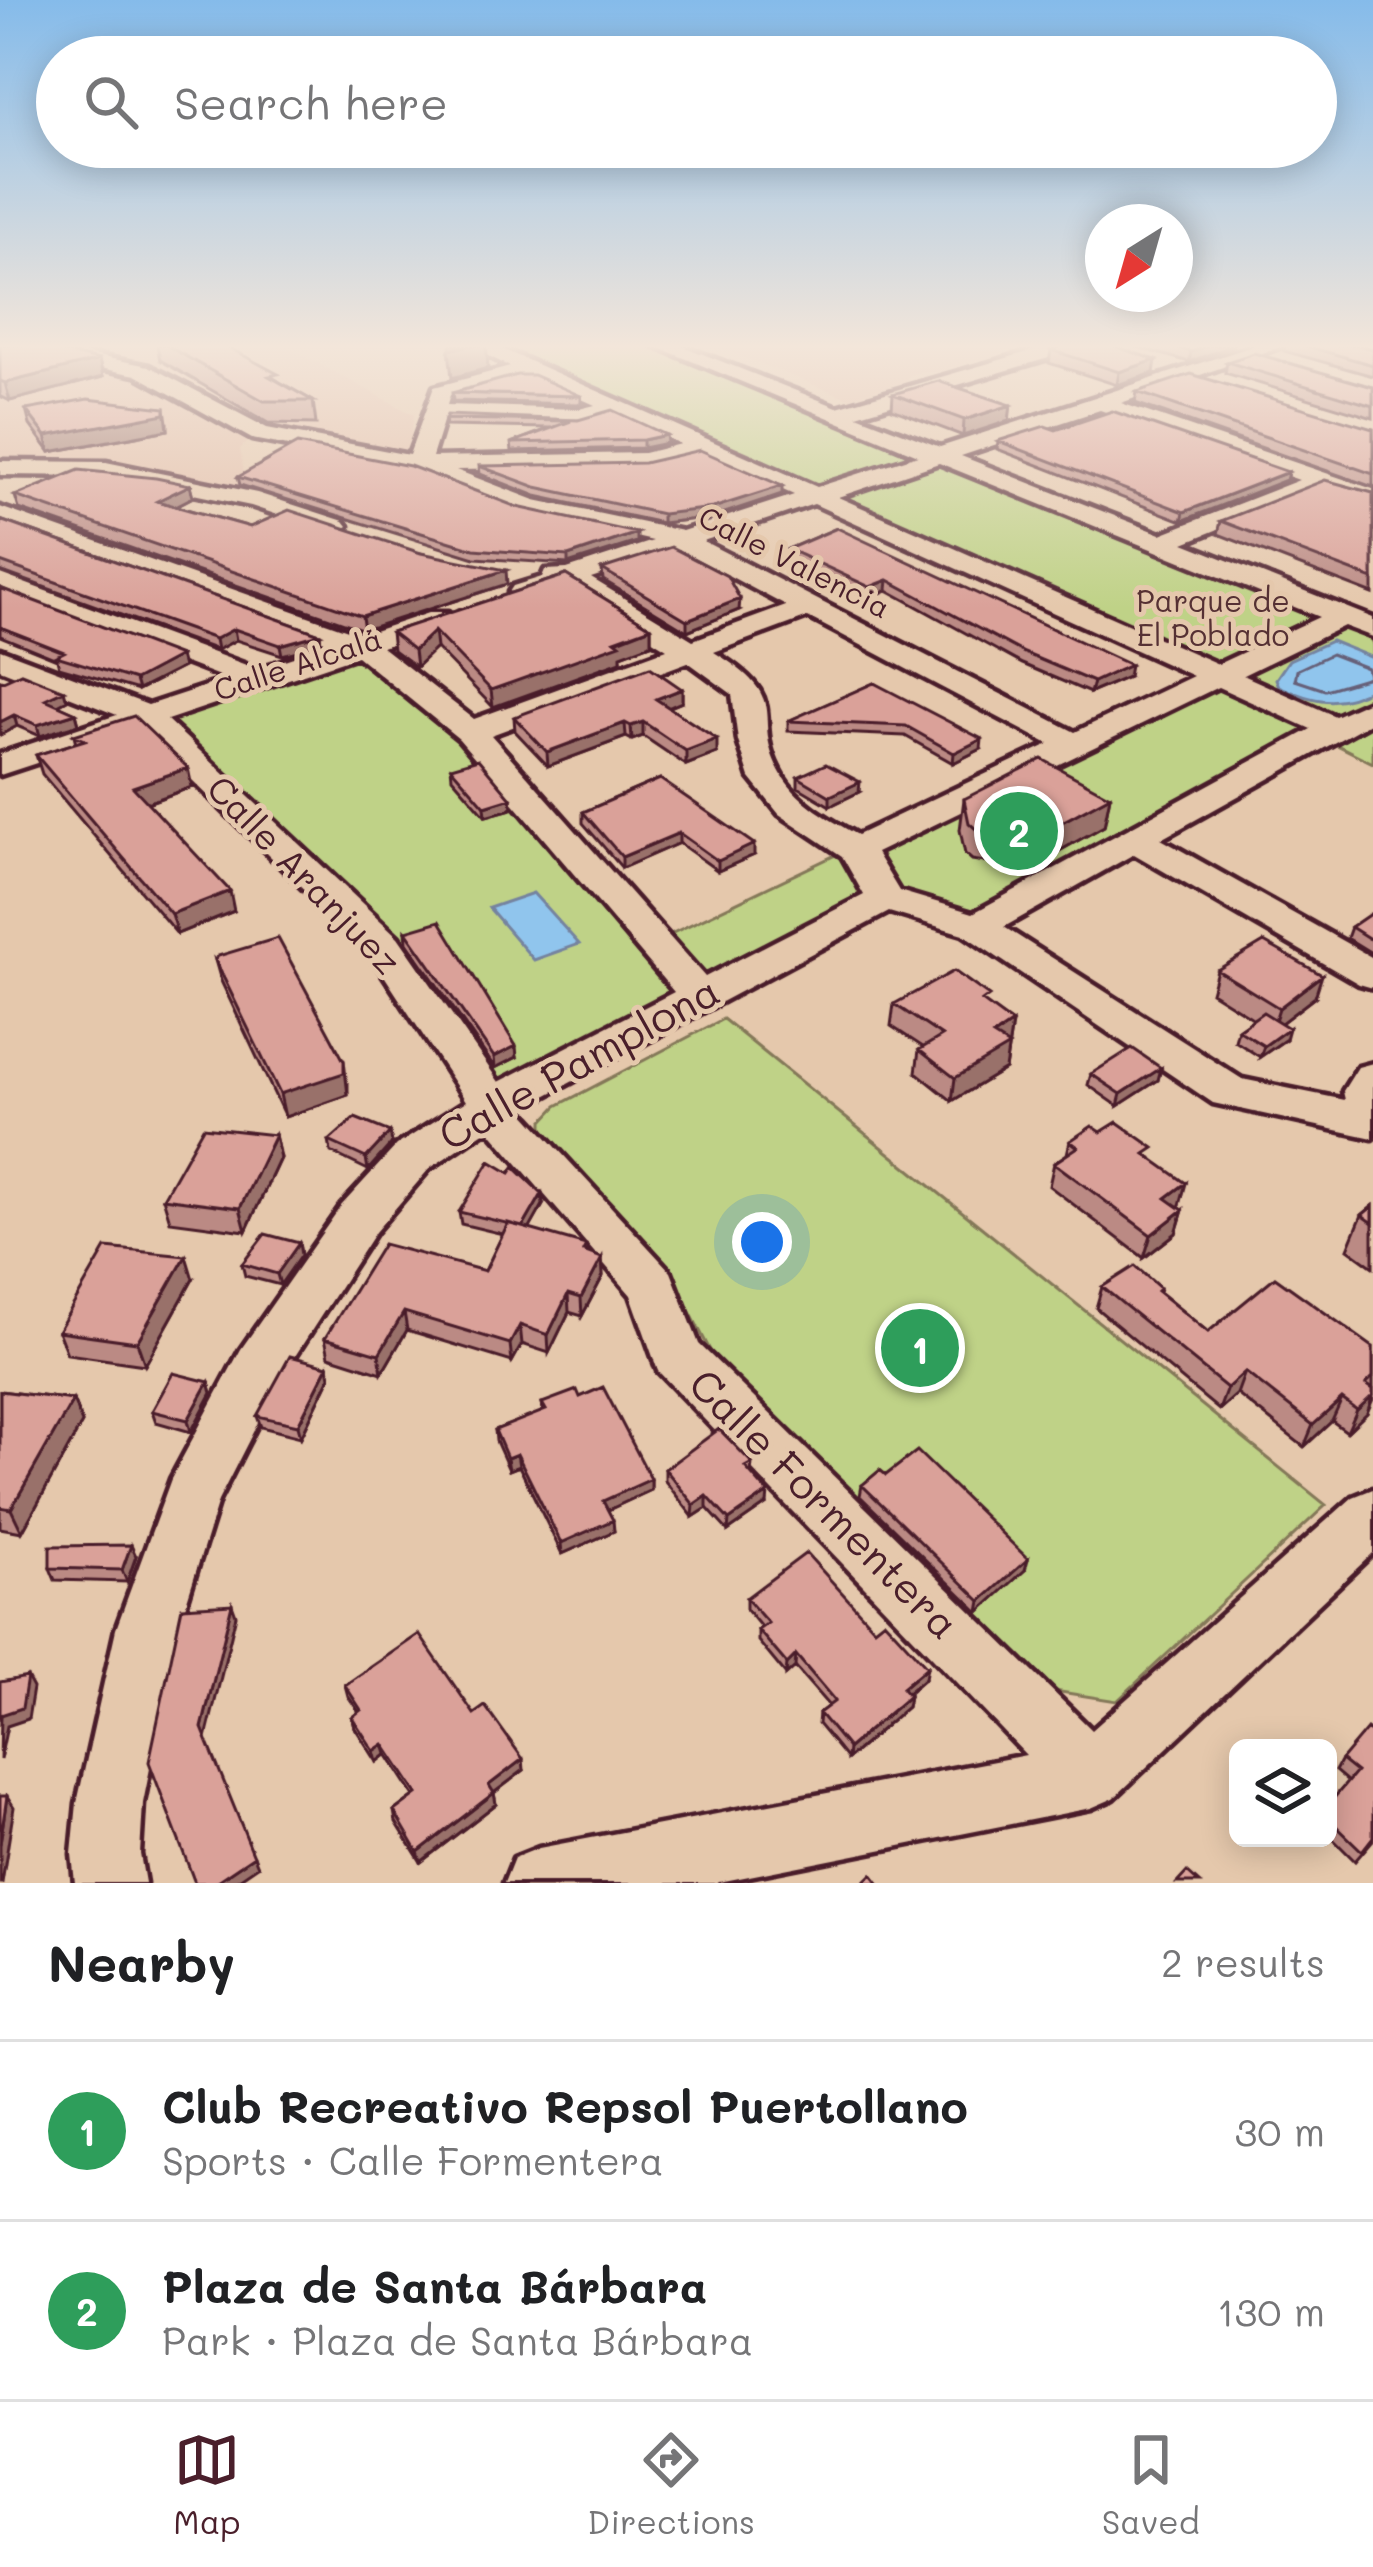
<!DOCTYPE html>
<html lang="en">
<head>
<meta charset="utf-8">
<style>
	body { margin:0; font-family:Mali,sans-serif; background:#f2f2f2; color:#202124 }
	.controls { position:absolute; right:36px; bottom:36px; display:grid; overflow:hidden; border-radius:18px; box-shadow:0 6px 30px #0003 }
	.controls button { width:108px; height:108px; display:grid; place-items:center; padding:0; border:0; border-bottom:3px solid #e0e0e0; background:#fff; color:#202124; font:60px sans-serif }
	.compass { position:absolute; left:1085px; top:204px; width:108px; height:108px; border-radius:50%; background:#fff; box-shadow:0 6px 30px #0003; rotate:217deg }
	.you { position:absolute; left:762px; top:1242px; width:42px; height:42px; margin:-30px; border:9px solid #fff; border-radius:50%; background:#1a73e8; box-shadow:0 0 0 18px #1a73e833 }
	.badge { display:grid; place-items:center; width:78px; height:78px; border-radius:50%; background:#4a1f2b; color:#fff; font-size:39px; font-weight:700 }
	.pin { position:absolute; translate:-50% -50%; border:6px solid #fff; box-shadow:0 3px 12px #0006 }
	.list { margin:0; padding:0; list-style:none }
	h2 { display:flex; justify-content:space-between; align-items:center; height:156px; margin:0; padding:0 48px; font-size:51px }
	h2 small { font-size:39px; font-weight:400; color:#757577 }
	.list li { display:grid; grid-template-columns:78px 1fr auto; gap:36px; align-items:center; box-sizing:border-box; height:180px; padding:0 48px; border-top:3px solid #e0e0e0 }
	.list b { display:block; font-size:45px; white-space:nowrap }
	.list p { margin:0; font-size:39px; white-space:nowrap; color:#757577 }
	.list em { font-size:39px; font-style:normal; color:#757577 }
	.icon { flex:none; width:66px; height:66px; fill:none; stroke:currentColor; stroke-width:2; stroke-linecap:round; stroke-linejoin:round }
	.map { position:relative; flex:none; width:1373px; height:1883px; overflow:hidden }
	.search { position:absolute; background:#fff; box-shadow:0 6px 30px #0003; left:36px; right:36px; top:36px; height:132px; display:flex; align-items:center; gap:30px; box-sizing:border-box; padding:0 42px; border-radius:66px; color:#757577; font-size:45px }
	.sheet { height:516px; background:#fff }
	nav { display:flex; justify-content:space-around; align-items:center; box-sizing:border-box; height:168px; border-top:3px solid #e0e0e0; background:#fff; font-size:33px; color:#757577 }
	nav a { display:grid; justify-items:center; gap:6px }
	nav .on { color:#4a1f2b }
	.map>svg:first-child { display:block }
</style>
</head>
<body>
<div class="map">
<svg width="1373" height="1883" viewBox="0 0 1373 1883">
	<rect width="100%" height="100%" fill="#e5c8ac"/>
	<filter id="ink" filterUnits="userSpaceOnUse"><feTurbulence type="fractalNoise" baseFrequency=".00833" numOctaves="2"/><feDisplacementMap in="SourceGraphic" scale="24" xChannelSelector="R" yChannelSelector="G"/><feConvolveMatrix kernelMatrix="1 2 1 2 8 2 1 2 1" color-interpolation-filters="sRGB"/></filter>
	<g filter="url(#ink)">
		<path fill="#e2bca6" d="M36 345H284L414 415 407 458 262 432 153 369Z
			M712 345H987L1008 352 938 372H921L908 376V381L848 398Z
			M0 346 141 374 251 437 240 449 247 495 0 464Z"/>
		<path fill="#bfd287" stroke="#847859" stroke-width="3" d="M478 345H663L1373 628V763L1321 737 977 926 885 899 492 1105 384 946 144 716 360 644 470 732 654 942 1213 674Z
			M723 1019 1326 1505 1117 1701 1029 1687 715 1360 672 1277 543 1138V1121L557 1106Z"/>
		<path fill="#90c5ed" stroke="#74839f" stroke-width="3" d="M1331 641 1373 658V688C1339 708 1313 702 1279 686L1276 679 1289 660Z
			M533 893 579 944 534 960 489 908Z"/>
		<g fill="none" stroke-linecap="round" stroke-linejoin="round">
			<path stroke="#666179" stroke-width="3" d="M1331 654 1367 668 1369 677 1325 690 1295 680 1297 670Z"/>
			<defs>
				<path id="minor" d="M2 345H41L149 366 267 428 409 455 434 387 510 367 468 345H493L817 487 918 455 653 345H680L837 407 1052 345H1082L1079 349 857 415 940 447 1256 345H1285L1121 403 1373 489V504L1322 487 1184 543 1373 618V637L1344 626 1243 675 1335 716 1373 699V721L1161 839 1373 958V988L1359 984 1134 854 1004 927 1242 1079 1345 1100 1343 1091 1358 1067 1373 1063V1138L1213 1103 963 934 889 912 521 1109 671 1272 699 1344 1092 1730 1353 1497 1373 1489V1553L1114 1798 1091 1808 714 1883H504L514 1858 539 1848 1026 1755 658 1371 631 1295 488 1129 429 1169 375 1232 279 1381 218 1501 178 1629 143 1803 140 1854 145 1883H75L72 1854 77 1803 116 1629 171 1479 241 1349 341 1206 397 1145 466 1101 370 954 140 729 0 775V754L117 715 0 669V649L148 705 227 679 0 592V574L257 669 333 644 0 524V507L362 635 428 613H448L452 619 448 625 382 647 474 719 667 649 567 587 523 600 509 592 513 586 542 577 545 570 567 569 653 541 519 511 412 470 252 439 136 375 12 351ZM528 375 595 405 579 409 447 405 450 395ZM1100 410 1299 480 1161 534 961 456ZM613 413 680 444 644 453 432 457 444 418 579 423ZM700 453 794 495 682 531 535 500 456 470 644 467ZM939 463 1319 617 1218 664 838 497ZM814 504 1193 676 1075 732 703 541ZM679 549 786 606 693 640 591 578ZM808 617 1049 744 857 835C831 820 799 803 783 777 746 716 798 703 714 652ZM357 656 459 739 674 992 499 1082 398 937 167 720ZM688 662 732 694 738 741 750 778 779 814 842 856 864 895 705 977 491 735ZM1218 687 1311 729 973 913 899 891 876 853Z
					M0 461 106 462 257 493 344 521 348 526 335 534 251 506 106 476 0 475Z"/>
			</defs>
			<use href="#minor" stroke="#4a1f2b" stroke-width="9"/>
			<use href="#minor" fill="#e5c8ac" fill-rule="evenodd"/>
		</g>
		<path fill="#bb8a84" stroke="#4a1f2b" stroke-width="3" d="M0 345 99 360 103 377 10 401 0 396Z
			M157 345H224L280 382 313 401 316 424 268 423 160 360Z
			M1130 345H1235L1189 362Z
			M1285 345H1358L1373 349V376L1284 351Z
			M1051 350 1154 373 1117 385 1049 363Z
			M1227 362 1373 387V418L1225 373Z
			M1137 392 1373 429V487L1135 403Z
			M452 393 581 396V404L453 401Z
			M893 394 1009 421 963 436 892 409Z
			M26 410 168 423V430L50 452 30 425Z
			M445 419 578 420 667 443 643 448 512 451 511 443 551 428 446 426Z
			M1056 430 1288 472 1286 480 1182 521 997 449 998 441Z
			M479 466 782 494 713 517 662 523 536 496 480 474Z
			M238 477 517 507 637 542 568 564 475 558 240 485Z
			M190 485 193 497 176 506 250 527 421 553 507 584 364 630 19 509 15 496Z
			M1373 493V594L1218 534 1221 521Z
			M0 520 320 634 321 645 282 655 236 640 217 650 0 571Z
			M837 528 1128 677 1090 693 1022 664 887 590 869 598 788 560V549Z
			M602 569 739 610 687 631 603 580Z
			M566 575 651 627V644L621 655V661L493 707 436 648 416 667 393 650 391 632Z
			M0 588 183 667 138 690 59 667 57 659 0 636Z
			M0 680 67 700 58 705 76 713 79 724 40 736 17 726 0 735Z
			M874 683 981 749 953 763 905 736 788 731V721Z
			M682 689V702L669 707 717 753 686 765 643 736 632 740 626 737 548 766 515 731 514 717Z
			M74 735 192 787 147 803 234 911 177 934 42 774 36 755 76 743Z
			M451 767 511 798 512 809 486 816 452 777Z
			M798 777 859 792 830 806 798 787Z
			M660 779 754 855 718 871 679 843 622 868 583 823V812Z
			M1110 796 1104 826 1018 874 1004 865 972 860 965 854 960 830 964 799Z
			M1373 915V954L1347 938 1351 927Z
			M406 931 517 1057 495 1068 407 942Z
			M215 960 348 1084V1095L285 1117 221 981Z
			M1217 970 1315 997 1281 1023 1286 1039 1260 1057 1235 1041 1238 1030 1254 1019 1211 992Z
			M894 1004 987 1006 1012 1023 1005 1069 952 1101 916 1072 919 1050 923 1047 891 1026Z
			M1161 1068 1158 1080 1118 1106 1088 1085 1091 1074Z
			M1101 1132 1152 1158 1180 1205 1178 1207 1183 1210 1176 1233 1144 1258 1049 1186 1054 1163 1067 1154 1070 1141Z
			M275 1135 280 1158 246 1231 170 1221 163 1198Z
			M329 1141 392 1143 368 1170 331 1152Z
			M543 1205 529 1229 602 1258 603 1276 582 1316 569 1312 549 1353 522 1344 512 1362 407 1330 382 1373 329 1356 325 1338 485 1271 503 1234 461 1224 459 1212Z
			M1373 1206V1267L1348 1249 1362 1215Z
			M299 1243 301 1255 280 1285 245 1276 242 1264Z
			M193 1279 145 1365 67 1354 58 1331Z
			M1102 1287 1160 1288 1159 1292 1208 1332 1373 1347V1399L1367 1413 1347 1432 1332 1421 1304 1447 1237 1394 1219 1410 1096 1308Z
			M328 1366 330 1377 301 1437 261 1427 257 1416Z
			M209 1382 212 1393 191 1432 156 1422 152 1411Z
			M0 1391 73 1400 82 1423 22 1532 0 1528Z
			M580 1397 651 1479V1490L608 1510 614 1531 562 1554 519 1466 509 1470 496 1441 495 1430 543 1412 542 1403Z
			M752 1463 751 1474 767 1504 728 1531 707 1508 693 1517 665 1481V1469Z
			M886 1475 1025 1570 979 1612 860 1496 862 1485Z
			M136 1556 127 1582 55 1580 50 1568Z
			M746 1598 874 1628 925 1678 907 1694 909 1696 907 1707 847 1759 818 1724 819 1713 829 1706 795 1667 786 1675 758 1641V1630L761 1627 746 1609Z
			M345 1685 474 1714 524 1770 494 1793 496 1804 421 1862 396 1822 394 1811 414 1796 387 1754 377 1762 355 1728 352 1717 359 1712 348 1696Z
			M1373 1734V1840L1355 1861 1328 1834V1805L1348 1782 1335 1771 1341 1760Z"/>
		<path fill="#99716b" stroke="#4a1f2b" stroke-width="3" d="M469 345H486L488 368 452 378 449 350Z
			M1209 345H1235L1189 362 1191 352Z
			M99 360 103 377 10 401 5 383Z
			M1156 360 1154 373 1117 385 1119 372Z
			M1011 405 1009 421 963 436 964 420Z
			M165 408 168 430 50 452 46 436Z
			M666 435 667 443 643 448V440Z
			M1288 472 1286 480 1182 521 1184 512Z
			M190 485 193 497 160 514 157 501Z
			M782 486V494L713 517 662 523V514Z
			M637 533V542L568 564V556Z
			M506 570 507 584 364 630 362 616Z
			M888 580 887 590 869 598 870 587Z
			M740 599 739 610 687 631V620Z
			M651 627V644L621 655V661L493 707 491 690Z
			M234 629 236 640 217 650 215 639Z
			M434 631 436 648 416 667 414 650Z
			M320 634 321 645 282 655 280 645Z
			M180 656 183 667 138 690 135 680Z
			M1130 665 1128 677 1090 693 1093 682Z
			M682 689V702L656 713V699Z
			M64 690 67 700 48 710 45 699Z
			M76 713 79 724 40 736 37 725Z
			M14 715 17 726 0 735V722Z
			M643 722V736L632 740 631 726Z
			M625 723 626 737 548 766 547 752Z
			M717 739V753L686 765V751Z
			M982 739 981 749 953 763 954 753Z
			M188 768 192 787 138 806 133 787Z
			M860 782 859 792 830 806V796Z
			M1110 796 1104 826 1018 874 1023 843Z
			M511 798 512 809 486 816 485 806Z
			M679 833V843L622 868V857Z
			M754 844V855L718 871V861Z
			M230 891 234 911 177 934 171 914Z
			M1322 975 1315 997 1272 1030 1279 1008Z
			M1012 1023 1005 1069 952 1101 955 1078 993 1036Z
			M1289 1028 1286 1039 1260 1057 1264 1046Z
			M516 1046 517 1057 495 1068 494 1057Z
			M344 1061 348 1095 285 1117 280 1094Z
			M1161 1068 1158 1080 1118 1106 1121 1094Z
			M390 1132 392 1143 368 1170 366 1158Z
			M275 1135 280 1158 246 1231 240 1208Z
			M1186 1183 1180 1205 1159 1221 1166 1198Z
			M542 1194 543 1205 524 1239 523 1227Z
			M1183 1210 1176 1233 1144 1258 1151 1235Z
			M299 1243 301 1255 280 1285 277 1274Z
			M186 1256 193 1279 145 1365 137 1342Z
			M602 1258 603 1276 582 1316 581 1298Z
			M568 1294 569 1312 549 1353 548 1335Z
			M404 1312 407 1330 382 1373 379 1354Z
			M520 1325 522 1344 512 1362 510 1344Z
			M328 1366 330 1377 301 1437 298 1425Z
			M1245 1372 1237 1394 1219 1410 1227 1388Z
			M209 1382 212 1393 191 1432 188 1420Z
			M1373 1395 1367 1413 1347 1432 1357 1410Z
			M1342 1399 1332 1421 1304 1447 1313 1425Z
			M73 1400 82 1423 22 1532 11 1509Z
			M517 1454 519 1466 509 1470 507 1458Z
			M651 1479V1490L604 1512 603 1501Z
			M768 1493 767 1504 728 1531 729 1520Z
			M707 1496V1508L693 1517 694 1505Z
			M613 1520 614 1531 562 1554 561 1543Z
			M131 1545 136 1556 127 1582 122 1570Z
			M1028 1559 1025 1570 979 1612 981 1601Z
			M232 1604 236 1615 206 1738 202 1728Z
			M796 1655 795 1667 786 1675 787 1664Z
			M927 1667 925 1678 900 1699 902 1688Z
			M27 1677 33 1688 28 1719 7 1726 0 1760 1 1715Z
			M909 1696 907 1707 847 1759 848 1748Z
			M384 1744 387 1754 377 1762 374 1751Z
			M523 1759 524 1770 491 1795 489 1785Z
			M494 1793 496 1804 421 1862 418 1852Z
			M7 1796 14 1807 2 1883H0V1844Z
			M254 1856 258 1866 233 1883H214Z"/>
		<path fill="#daa199" stroke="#4a1f2b" stroke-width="3" d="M0 345H32L99 360 5 383 0 381Z
			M166 345H224L278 374 269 376 313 401H264Z
			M451 345H469L449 350Z
			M1065 345H1111L1156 360 1119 372 1051 350Z
			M1167 345H1209L1191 352Z
			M1302 345H1358L1373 349V365Z
			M1254 353 1373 387V406L1227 362Z
			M1191 374 1373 429V474L1137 392Z
			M517 375H533L581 396 452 393Z
			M938 381 1011 405 964 420 893 394Z
			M88 399 165 408V414L46 436 26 410Z
			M612 410 666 435 643 440 511 443 571 421 445 419 447 415 578 420Z
			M1112 411 1288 472 1184 512 998 441 1045 426 1056 430Z
			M297 444 410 466 517 507 637 533 568 556 474 549 238 477Z
			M700 450 782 486 713 508 662 514 536 487 479 466 644 463Z
			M79 470 156 478 190 485 157 501 250 527 289 510 421 553 506 570 362 616 15 496Z
			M1325 480 1373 493V579L1221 521Z
			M0 520 320 634 280 645 234 629 215 639 0 562Z
			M837 528 1130 665 1093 682 1024 653 888 580 870 587 788 549Z
			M671 547 727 576 740 599 687 620 602 569Z
			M566 575 651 627 615 640 620 644 491 690 434 631 414 650 391 632Z
			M0 588 180 656 135 680 56 656 64 652 0 627Z
			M650 667 682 689 656 699 717 739 686 751 643 722 631 726 625 723 547 752 514 717Z
			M21 673 64 690 45 699 76 713 37 725 14 715 0 722V680L3 681Z
			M874 683 982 739 954 753 906 726 788 721Z
			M134 716 188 768 133 787 230 891 171 914 36 755 85 740 74 735Z
			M478 759 511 798 485 806 451 767Z
			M1042 759 1110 796 1023 843 1008 834 976 829 969 823 964 799Z
			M826 764 860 782 830 796 798 777Z
			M660 779 754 844 718 861 679 833 622 857 583 812Z
			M1370 914 1373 915V941L1351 927Z
			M440 921 516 1046 494 1057 406 931Z
			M278 938 344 1061V1073L280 1094 215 960 218 956Z
			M1264 942 1322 975 1279 1008 1217 970Z
			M954 971 989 996 982 1001 1012 1023 993 1036 1009 1046 955 1078 919 1050 942 1036 894 1004Z
			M1263 1012 1289 1028 1264 1046 1238 1030Z
			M1132 1048 1161 1068 1121 1094 1091 1074Z
			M355 1118 390 1132 366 1158 329 1141Z
			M1117 1122 1154 1148 1145 1154 1186 1183 1166 1198 1183 1210 1151 1235 1054 1163 1078 1147 1070 1141 1092 1126 1101 1132Z
			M203 1127 275 1135 240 1208 163 1198Z
			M490 1161 510 1173 514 1167 542 1194 523 1227 459 1212Z
			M1373 1206V1223L1362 1215Z
			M508 1223 586 1245 583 1251 602 1258 581 1298 568 1294 548 1335 520 1325 510 1344 404 1312 379 1354 325 1338 383 1244 485 1271Z
			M265 1234 299 1243 277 1274 242 1264Z
			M106 1248 186 1256 137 1342 58 1331Z
			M1135 1266 1160 1288 1157 1291 1208 1332 1275 1277 1373 1347V1377L1366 1384 1373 1389V1395L1357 1410 1342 1399 1313 1425 1245 1372 1227 1388 1102 1287Z
			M290 1356 328 1366 298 1425 257 1416Z
			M173 1373 209 1382 188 1420 152 1411Z
			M603 1387 651 1479 603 1501 613 1520 561 1543 517 1454 507 1458 495 1430 546 1410 542 1403 577 1390 580 1397Z
			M0 1391 73 1400 11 1509 0 1507Z
			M719 1429 752 1463 745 1467 768 1493 729 1520 707 1496 694 1505 665 1469Z
			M917 1451 1028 1559 981 1601 862 1485 880 1470 886 1475Z
			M131 1545 122 1570 50 1568V1546Z
			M806 1553 874 1628 884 1620 927 1667 902 1688 909 1696 848 1748 819 1713 835 1701 796 1655 787 1664 758 1630 768 1623 746 1598Z
			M232 1604 202 1728 254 1856 214 1883H195L149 1762 182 1607Z
			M419 1634 474 1714 485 1706 523 1759 489 1785 494 1793 418 1852 394 1811 417 1794 384 1744 374 1751 352 1717 361 1710 345 1685Z
			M27 1677 22 1708 1 1715 0 1720V1682Z
			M1367 1729 1373 1734V1837L1362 1851 1328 1818V1805L1356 1772 1341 1760Z
			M0 1796H7L0 1844Z
			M1187 1872 1199 1883H1177Z
			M872 1874 879 1883H863Z"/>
	</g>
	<linearGradient id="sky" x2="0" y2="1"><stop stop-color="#85bbea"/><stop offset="0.57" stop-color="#f3e6da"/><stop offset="1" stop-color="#f3e6da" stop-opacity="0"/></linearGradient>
	<rect width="1373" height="608" fill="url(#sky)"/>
	<g text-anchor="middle" stroke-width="10" stroke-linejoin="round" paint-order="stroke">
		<g font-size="30" fill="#4a1f2b" stroke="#e5c8ac">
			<text transform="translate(794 563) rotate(27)" y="10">Calle Valencia</text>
			<text transform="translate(298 665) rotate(-18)" y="10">Calle Alcalá</text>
		</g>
		<g font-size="30" fill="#563134" stroke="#e5c8ac">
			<text x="1213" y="612">Parque de<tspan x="1213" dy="34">El Poblado</tspan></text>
		</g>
		<g font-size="36" fill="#4a1f2b" stroke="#e5c8ac">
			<text transform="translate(304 875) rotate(46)" y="13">Calle Aranjuez</text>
		</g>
		<g font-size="42" fill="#4a1f2b" stroke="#e5c8ac">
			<text transform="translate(579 1063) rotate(-29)" y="15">Calle Pamplona</text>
			<text transform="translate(824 1504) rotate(45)" y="15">Calle Formentera</text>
		</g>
	</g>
</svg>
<div class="controls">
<button><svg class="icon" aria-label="layers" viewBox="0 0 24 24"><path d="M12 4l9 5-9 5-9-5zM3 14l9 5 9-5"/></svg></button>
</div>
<svg class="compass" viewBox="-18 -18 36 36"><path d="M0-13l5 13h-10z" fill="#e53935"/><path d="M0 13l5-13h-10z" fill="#757577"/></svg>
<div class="you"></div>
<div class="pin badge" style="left:920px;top:1348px;background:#2e9e5b">1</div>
<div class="pin badge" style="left:1019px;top:831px;background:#2e9e5b">2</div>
<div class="search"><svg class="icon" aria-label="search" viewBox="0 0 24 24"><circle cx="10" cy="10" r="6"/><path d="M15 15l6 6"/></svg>Search here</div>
</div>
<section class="sheet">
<h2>Nearby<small>2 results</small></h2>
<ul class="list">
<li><span class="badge" style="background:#2e9e5b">1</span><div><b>Club Recreativo Repsol Puertollano</b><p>Sports · Calle Formentera</p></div><em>30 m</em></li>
<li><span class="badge" style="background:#2e9e5b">2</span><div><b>Plaza de Santa Bárbara</b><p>Park · Plaza de Santa Bárbara</p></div><em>130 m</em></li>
</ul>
</section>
<nav>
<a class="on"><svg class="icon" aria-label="map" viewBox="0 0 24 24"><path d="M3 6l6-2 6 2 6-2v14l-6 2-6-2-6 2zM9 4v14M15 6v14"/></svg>Map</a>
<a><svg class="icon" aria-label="directions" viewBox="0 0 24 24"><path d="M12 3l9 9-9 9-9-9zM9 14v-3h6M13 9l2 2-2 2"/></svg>Directions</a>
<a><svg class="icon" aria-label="saved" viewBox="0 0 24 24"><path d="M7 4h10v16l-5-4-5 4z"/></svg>Saved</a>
</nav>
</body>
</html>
